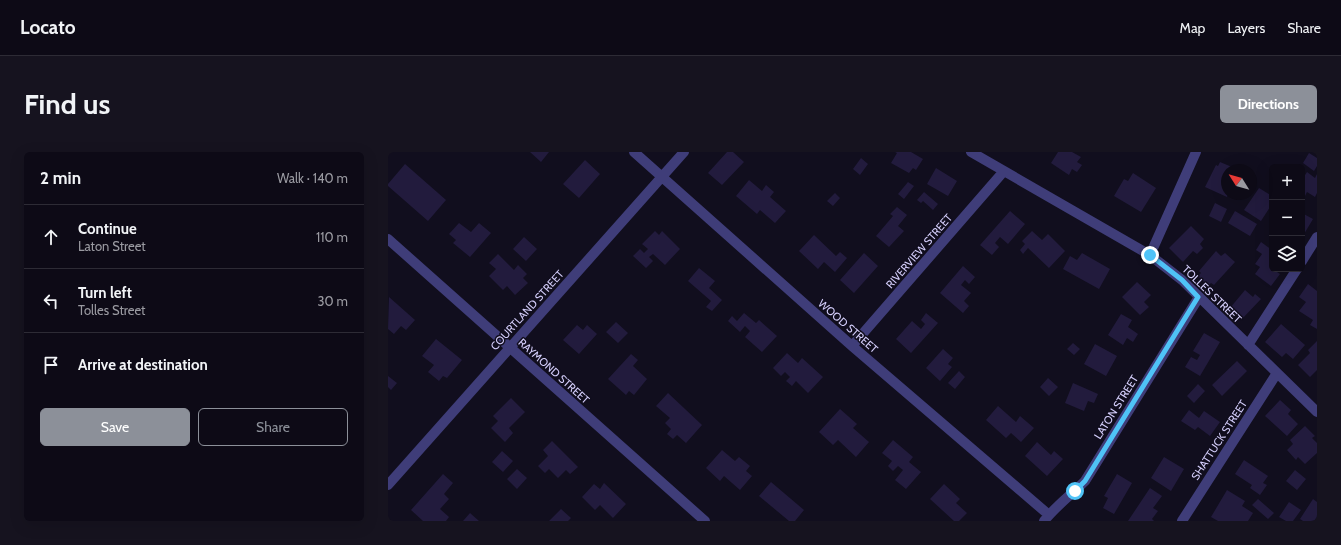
<!DOCTYPE html>
<html lang="en">
<head>
<meta charset="utf-8">
<style>
	body { margin:0; font-family:Cabin,sans-serif; background:#16131f; color:#f1f3f6 }
	.controls { position:absolute; right:12px; top:12px; display:grid; overflow:hidden; border-radius:6px; box-shadow:0 4px 16px #0002 }
	.controls button { width:36px; height:36px; display:grid; place-items:center; padding:0; border:0; border-bottom:1px solid #2d2b35; background:#0d0a16; color:#f1f3f6; font:20px sans-serif }
	.compass { position:absolute; left:833px; top:12px; width:36px; height:36px; border-radius:50%; background:#0d0a16; box-shadow:0 4px 16px #0002; rotate:307deg }
	.stop { position:absolute; width:12px; height:12px; margin:-9px; border:3px solid #4fc3f7; border-radius:50%; background:#fff }
	.stop.end { background:#4fc3f7; border-color:#fff; box-shadow:0 1px 4px #0008 }
	.list { margin:0; padding:0; list-style:none }
	h2 { display:flex; justify-content:space-between; align-items:center; height:52px; margin:0; padding:0 16px; font-size:17px }
	h2 small { font-size:13px; font-weight:400; color:#9a9aa1 }
	.list li { display:grid; grid-template-columns:26px 1fr auto; gap:12px; align-items:center; box-sizing:border-box; height:64px; padding:0 16px; border-top:1px solid #2d2b35 }
	.list b { display:block; font-size:15px; white-space:nowrap }
	.list p { margin:0; font-size:13px; white-space:nowrap; color:#9a9aa1 }
	.list em { font-size:13px; font-style:normal; color:#9a9aa1 }
	.actions { display:flex; gap:8px; padding:12px 16px }
	.actions a { flex:1; padding:9px 0; border:1px solid #8c9099; border-radius:6px; text-align:center; font-size:14px; color:#8c9099 }
	.actions .main { background:#8c9099; color:#fff }
	.icon { flex:none; width:22px; height:22px; fill:none; stroke:currentColor; stroke-width:2; stroke-linecap:round; stroke-linejoin:round }
	.map { position:relative; flex:none; width:929px; height:369px; overflow:hidden; border-radius:6px }
	header { display:flex; align-items:center; gap:24px; box-sizing:border-box; height:56px; padding:0 20px; background:#0d0a16; border-bottom:1px solid #2d2b35 }
	header strong { font-size:19px }
	nav { display:flex; gap:22px; margin-inline-start:auto; font-size:14px }
	.intro { display:flex; align-items:center; justify-content:space-between; box-sizing:border-box; height:96px; padding:0 24px }
	h1 { margin:0; font-size:28px }
	.button { padding:10px 18px; border-radius:6px; background:#8c9099; color:#fff; font-size:14px; font-weight:700 }
	main { display:flex; gap:24px; padding:0 24px }
	aside { flex:1; background:#0d0a16; border-radius:6px; box-shadow:0 4px 16px #0002 }
	.map>svg:first-child { display:block }
</style>
</head>
<body>
<header>
<strong>Locato</strong>
<nav><a>Map</a><a>Layers</a><a>Share</a></nav>
</header>
<div class="intro"><h1>Find us</h1><a class="button">Directions</a></div>
<main>
<aside>
<h2>2 min<small>Walk · 140 m</small></h2>
<ul class="list">
<li><svg class="icon" aria-label="ahead" viewBox="0 0 24 24"><path d="M12 20V5M6 11l6-6 6 6"/></svg><div><b>Continue</b><p>Laton Street</p></div><em>110 m</em></li>
<li><svg class="icon" aria-label="left" viewBox="0 0 24 24"><path d="M17 20v-9H6M10 6l-5 5 5 5"/></svg><div><b>Turn left</b><p>Tolles Street</p></div><em>30 m</em></li>
<li><svg class="icon" aria-label="arrive" viewBox="0 0 24 24"><path d="M6 21V4h12l-3 4 3 4H6"/></svg><div><b>Arrive at destination</b></div></li>
</ul>
<div class="actions"><a class="main">Save</a><a>Share</a></div>
</aside>
<div class="map">
<svg width="929" height="369" viewBox="0 0 929 369">
	<rect width="100%" height="100%" fill="#110e1e"/>
	<path fill="#221b3d" d="M142 0H161L153 10Z
		M339 0H345L356 10 334 33 320 21Z
		M507 0H523L535 7 528 18 525 16 521 21 503 11 509 1Z
		M670 0H684L693 5 689 10 694 13 689 20 684 17 681 23 663 11Z
		M921 1 929 6V14L926 19 915 11Z
		M473 6 480 12 472 23 465 17Z
		M197 8 212 22 191 46 175 32Z
		M832 10 844 15 842 18H839V33L840 42 839 45 817 35 828 13 830 14Z
		M17 12 58 48 40 69 0 34V32Z
		M548 16 569 29 560 44 539 32Z
		M919 20 927 26 929 22V41L927 45 919 40 917 44 914 42V28Z
		M745 21 768 36 753 60 726 44 736 27 740 29Z
		M361 28 374 39 378 33 386 40 382 45 398 59 387 71 372 58 369 62 348 44Z
		M520 30 526 34 516 47 510 42Z
		M871 36 884 44V52L873 69 856 58Z
		M536 40 550 52 545 58 535 49 533 51 529 48Z
		M447 41 452 46 445 54 439 49Z
		M827 51 839 57 833 70 821 64Z
		M509 55 519 63 510 74 516 79 501 95 488 84 505 64 502 62Z
		M622 59 637 72 620 92 612 85 607 91 611 95 604 103 592 93Z
		M847 59 869 72 862 84 840 71Z
		M914 61 925 67 916 82 914 80Z
		M71 71 83 80 91 71 103 81 82 105 65 91 68 88 61 82Z
		M803 74 816 87 812 92 815 96 809 102 805 99 795 110 781 96Z
		M267 79 271 83 274 79 292 97 277 113 265 102 261 105 265 109 258 116 245 104 252 97 256 101 260 97 254 92Z
		M644 79 654 88 660 82 677 99 661 116 640 96 635 102 632 98 637 92 634 89Z
		M426 83 448 104 452 100 459 106 447 120 436 110 430 117 411 99Z
		M136 85 149 97 138 109 125 97Z
		M873 90 884 98 883 116 892 122 883 134 867 122 872 115 867 112 874 102 868 98Z
		M828 99 833 104 837 101 847 110 826 133 823 131 820 134 810 124 813 121 811 119Z
		M476 101 490 114 466 141 452 128Z
		M694 101 722 117 711 137 675 117 682 104 689 108Z
		M110 102 126 118 130 113 139 122 135 126 140 131 127 143 119 134 115 138 101 124 108 117 101 111Z
		M575 114 587 125 581 132 577 128 573 133 583 141 576 149 581 154 575 161 552 141Z
		M311 116 327 129 321 136 334 148 324 159 318 155 323 149 300 129Z
		M749 130 763 143 756 150 761 155 752 163 734 145Z
		M920 132 929 139V177L922 173 925 168 911 159 918 150 911 145Z
		M857 138 865 145 867 142 873 147 854 167 842 156Z
		M1 145 27 168 18 178 13 174 6 182 0 177Z
		M356 161 368 171 371 168 389 184 374 200 357 185 362 179 357 174 352 180 340 169 344 164 349 169Z
		M538 161 550 171 523 201 508 187 524 169 533 177 537 172 533 168Z
		M733 162 744 168 740 175 750 182 745 190 739 186 735 193 720 183Z
		M228 170 240 181 230 191 218 180Z
		M893 172 917 193 905 207 898 201 894 205 877 190Z
		M189 173 195 178 199 173 209 182 191 202 175 188Z
		M816 181 832 190 812 224 797 215 803 205 809 208 812 203 805 199Z
		M48 187 74 208 59 226 55 224 51 229 40 220 46 213 34 204Z
		M929 189V218L922 225 910 213 922 201 920 198Z
		M685 191 692 197 686 203 679 197Z
		M707 192 729 204 718 224 696 212Z
		M555 197 565 206 560 212 564 215 552 229 538 216Z
		M399 201 410 211 414 206 435 225 420 241 408 229 404 234 398 229 402 225 397 220 393 224 385 216Z
		M243 202 250 208 245 214 259 227 246 243 241 239 238 243 220 227Z
		M849 209 859 219 834 244 824 233Z
		M571 219 577 225 567 237 560 231Z
		M0 224 9 231 3 238 0 235Z
		M660 226 670 235 661 244 652 235Z
		M685 231 710 242 706 251 700 249 696 259 677 251Z
		M810 232 817 239 806 251 799 244Z
		M280 241 314 273 298 291 289 283 285 287 279 282 283 277 277 271 282 266 268 254Z
		M123 246 137 260 121 276 125 281 117 290 103 276 110 269 105 264Z
		M892 248 903 258 900 262 910 272 899 284 877 264Z
		M610 254 628 270 632 264 646 276 633 290 623 281 618 286 598 268Z
		M452 257 469 272 465 276 481 290 468 305 450 288 445 293 431 280Z
		M801 258 811 266 816 259 832 270 822 284 810 275 807 278 793 269Z
		M917 274 927 284 924 286 929 291V301L917 312 910 305 908 308 899 298 905 292 902 288Z
		M505 288 525 305 521 310 533 320 518 337 507 328 515 318 510 314 505 319 500 314 504 309 494 301Z
		M164 289 190 315 182 322 178 318 170 326 161 317 157 321 150 314 160 304 155 298Z
		M649 290 663 303 666 299 675 307 659 324 637 304Z
		M334 298 347 309 351 305 362 314 358 319 364 324 352 338 336 324 332 329 318 316Z
		M114 299 125 309 115 320 104 310Z
		M776 305 796 317 783 339 763 326Z
		M856 308 880 324 875 331 879 333 872 343 862 336 864 333 847 322Z
		M129 317 139 326 129 337 119 327Z
		M907 318 918 327 909 338 898 329Z
		M55 322 65 331 56 342 61 347 52 357 61 365 58 369H35L23 358Z
		M729 322 744 331 726 362 715 356 720 346 716 344Z
		M383 330 416 358 407 369H401L371 344Z
		M216 331 238 352 225 366 212 353 207 358 194 345 206 332 212 337Z
		M556 332 572 347 568 351 579 361 571 369H566L542 347Z
		M762 336 774 344 765 356 770 359 764 367 766 369H740Z
		M839 338 857 349 854 354 865 361 860 369H830L823 365Z
		M870 347 886 361 880 367 864 353Z
		M925 347 929 350V369H915L912 367Z
		M901 350 913 358 905 369H898L891 365Z
		M173 357 183 366 180 369H161Z
		M82 361 91 369H75Z"/>
	<g fill="none" stroke-linecap="round" stroke-linejoin="round">
		<path stroke="#3f3d79" stroke-width="10" d="M246 0 464 194 661 363
			M583 0 762 103 794 128 929 260
			M0 87 317 369
			M762 103 808 0
			M914 109 929 85
			M860 193 909 117
			M464 194 616 19
			M0 333 296 0
			M656 369C668 354 683 343 697 329L811 145
			M794 369 889 221"/>
	</g>
	<g fill="none" stroke-linecap="round" stroke-linejoin="round">
		<path stroke="#4fc3f7" stroke-width="5" d="M687 339 697 329 810 145 794 128 762 103"/>
	</g>
	<g text-anchor="middle" stroke-width="3" stroke-linejoin="round" paint-order="stroke">
		<g font-size="11" fill="#d4cefb" stroke="#110e1e">
			<text transform="translate(531 99) rotate(-49)" y="4">RIVERVIEW STREET</text>
			<text transform="translate(824 142) rotate(44)" y="4">TOLLES STREET</text>
			<text transform="translate(139 158) rotate(-48)" y="4">COURTLAND STREET</text>
			<text transform="translate(460 174) rotate(41)" y="4">WOOD STREET</text>
			<text transform="translate(166 219) rotate(42)" y="4">RAYMOND STREET</text>
			<text transform="translate(728 255) rotate(-58)" y="4">LATON STREET</text>
			<text transform="translate(831 288) rotate(-57)" y="4">SHATTUCK STREET</text>
		</g>
	</g>
</svg>
<div class="controls">
<button>+</button>
<button>−</button>
<button><svg class="icon" aria-label="layers" viewBox="0 0 24 24"><path d="M12 4l9 5-9 5-9-5zM3 14l9 5 9-5"/></svg></button>
</div>
<svg class="compass" viewBox="-18 -18 36 36"><path d="M0-13l5 13h-10z" fill="#e53935"/><path d="M0 13l5-13h-10z" fill="#9a9aa1"/></svg>
<div class="stop" style="left:687px;top:339px"></div>
<div class="stop end" style="left:762px;top:103px"></div>
</div>
</main>
</body>
</html>
